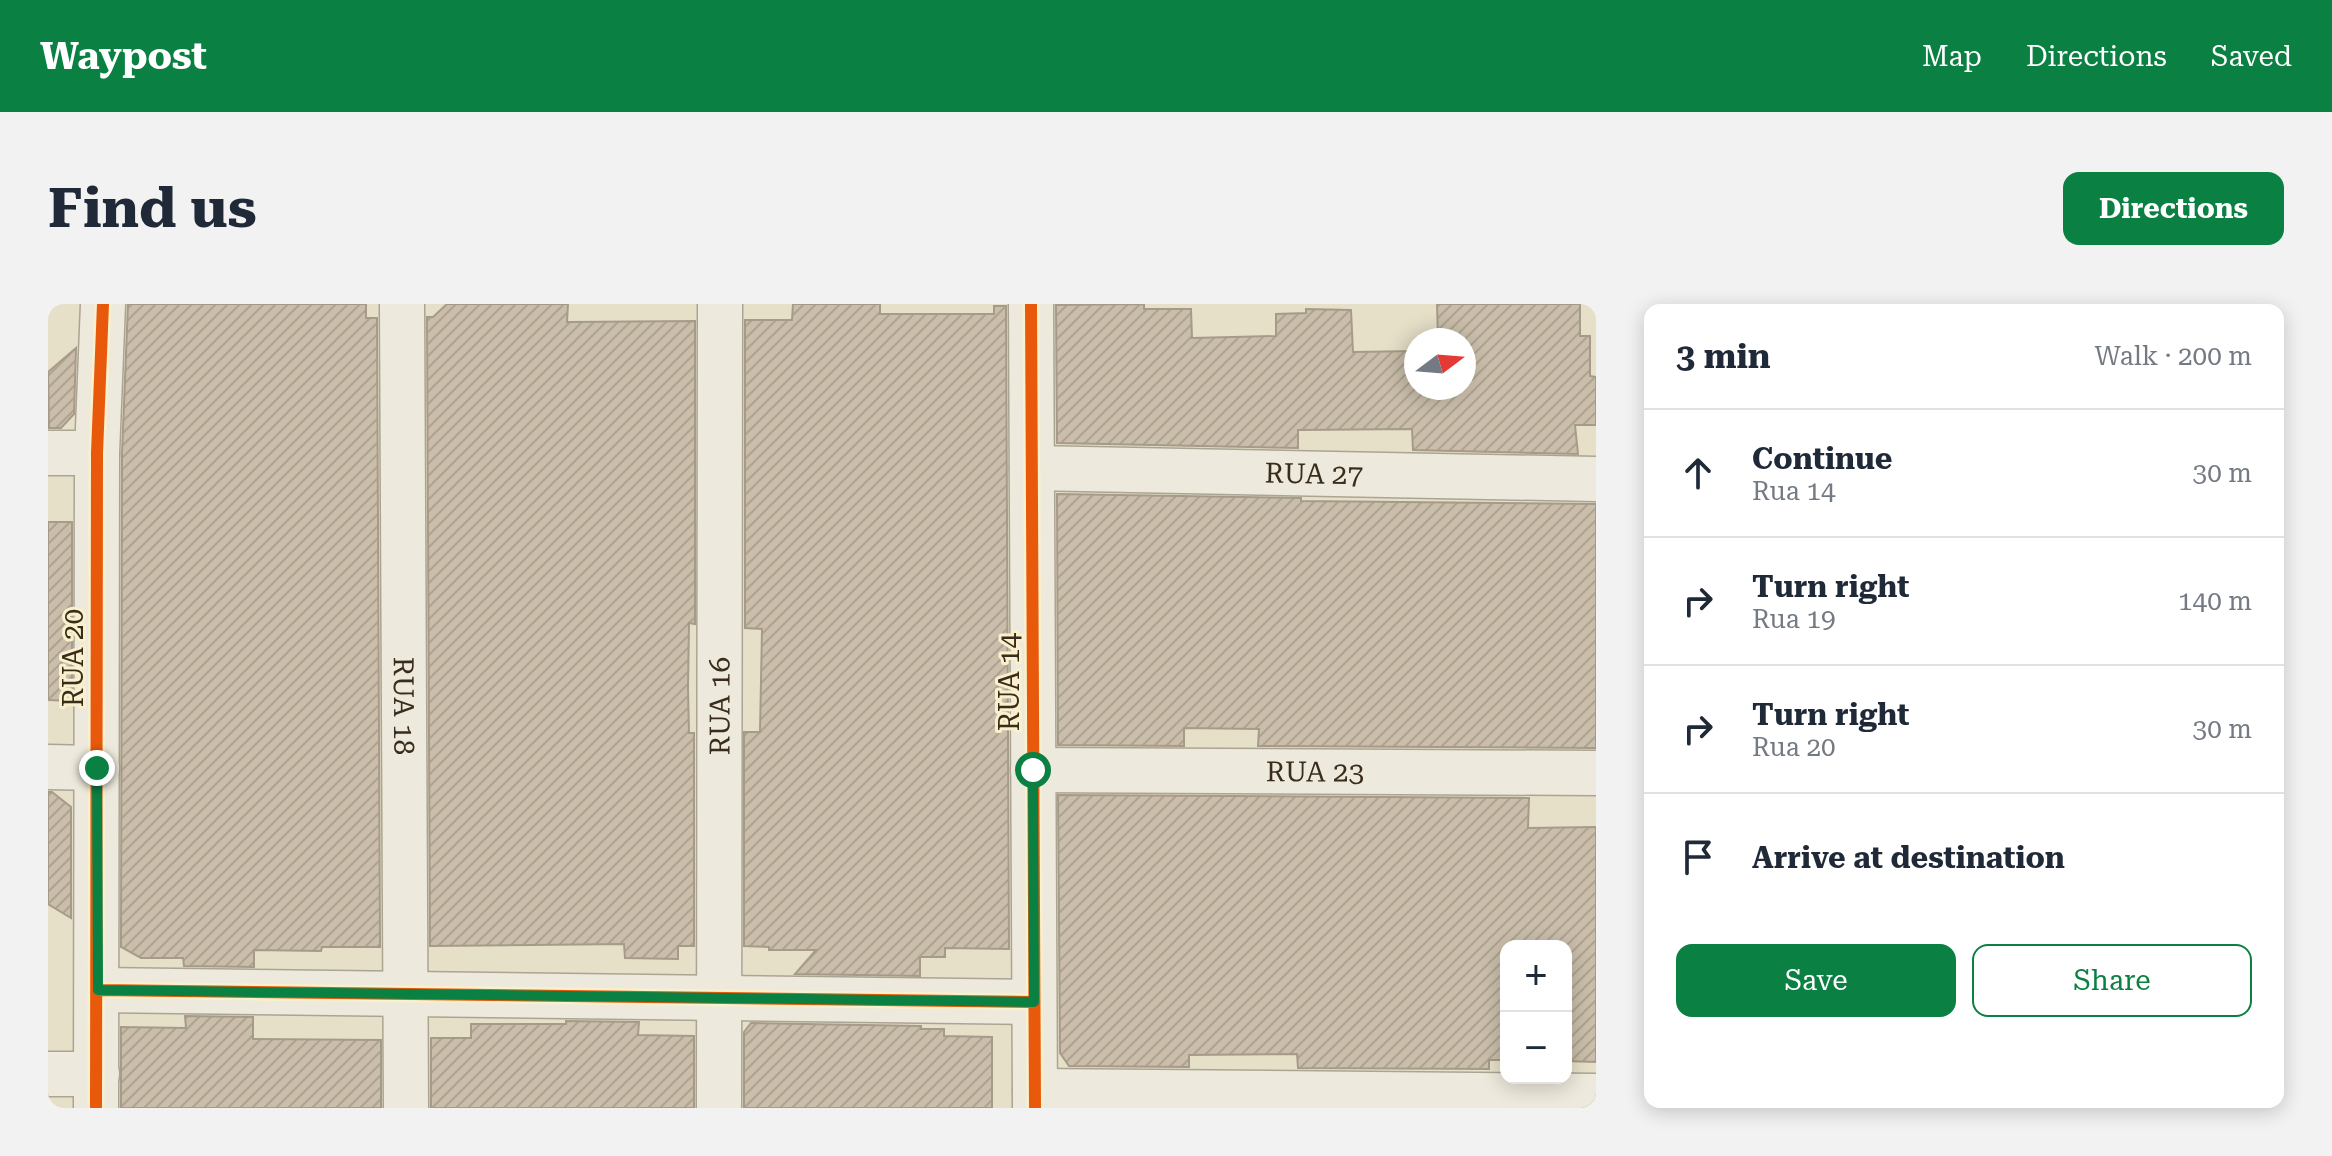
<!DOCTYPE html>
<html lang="en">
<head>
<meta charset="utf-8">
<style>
	body { margin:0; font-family:"Roboto Serif",serif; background:#f2f2f3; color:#1f2937 }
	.controls { position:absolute; right:24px; bottom:24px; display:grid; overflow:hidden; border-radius:16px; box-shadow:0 4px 20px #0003 }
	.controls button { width:72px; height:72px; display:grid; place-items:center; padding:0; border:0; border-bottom:2px solid #e0e1e3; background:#fff; color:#1f2937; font:40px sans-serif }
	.compass { position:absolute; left:1356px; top:24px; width:72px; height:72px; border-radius:50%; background:#fff; box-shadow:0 4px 20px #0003; rotate:74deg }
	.stop { position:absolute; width:24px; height:24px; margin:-18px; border:6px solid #0b8043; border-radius:50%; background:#fff }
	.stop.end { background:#0b8043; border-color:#fff; box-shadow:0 2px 8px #0008 }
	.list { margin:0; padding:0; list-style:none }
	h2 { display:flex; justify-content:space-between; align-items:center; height:104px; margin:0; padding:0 32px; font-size:34px }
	h2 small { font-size:26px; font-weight:400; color:#747a83 }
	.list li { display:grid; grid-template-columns:52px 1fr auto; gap:24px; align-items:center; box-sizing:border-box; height:128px; padding:0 32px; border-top:2px solid #e0e1e3 }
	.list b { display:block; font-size:30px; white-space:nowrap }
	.list p { margin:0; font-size:26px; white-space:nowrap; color:#747a83 }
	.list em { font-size:26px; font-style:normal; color:#747a83 }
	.actions { display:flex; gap:16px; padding:24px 32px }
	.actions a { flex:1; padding:18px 0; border:2px solid #0b8043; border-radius:16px; text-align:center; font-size:28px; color:#0b8043 }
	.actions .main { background:#0b8043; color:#fff }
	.icon { flex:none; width:44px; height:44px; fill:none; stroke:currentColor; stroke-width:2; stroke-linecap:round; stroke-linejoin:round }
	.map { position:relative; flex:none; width:1548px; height:804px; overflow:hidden; border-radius:16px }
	header { display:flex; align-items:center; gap:48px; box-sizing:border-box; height:112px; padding:0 40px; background:#0b8043; color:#fff }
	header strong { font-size:38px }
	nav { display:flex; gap:44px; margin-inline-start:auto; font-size:28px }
	.intro { display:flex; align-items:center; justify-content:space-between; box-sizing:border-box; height:192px; padding:0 48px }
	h1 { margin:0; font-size:56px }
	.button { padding:20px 36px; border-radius:16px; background:#0b8043; color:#fff; font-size:28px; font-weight:700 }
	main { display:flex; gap:48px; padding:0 48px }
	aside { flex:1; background:#fff; border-radius:16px; box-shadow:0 4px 20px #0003 }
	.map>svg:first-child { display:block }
</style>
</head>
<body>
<header>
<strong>Waypost</strong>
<nav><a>Map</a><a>Directions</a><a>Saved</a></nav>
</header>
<div class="intro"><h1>Find us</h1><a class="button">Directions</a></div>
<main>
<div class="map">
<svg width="1548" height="804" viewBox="0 0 1548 804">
	<defs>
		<pattern id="building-hatch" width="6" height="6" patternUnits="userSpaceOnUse" patternTransform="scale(2)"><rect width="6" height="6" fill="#cabeaa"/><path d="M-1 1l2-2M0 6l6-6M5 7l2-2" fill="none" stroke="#aea392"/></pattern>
	</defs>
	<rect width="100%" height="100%" fill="#e6e0c9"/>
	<path fill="url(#building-hatch)" stroke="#a69b89" stroke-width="2" d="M80 0H318V14H329L332 643H274L273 647 206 646V663L136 662 135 654H93L73 643 74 150Z
		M399 0H520L519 18 647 17V320L641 319 640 384 641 429H646V642H630V655L577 654 576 640 382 642 379 13H385Z
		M745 0H832V10H946V2H958L961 645 897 644V653H872V672L747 670 768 646H721V643L696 642V428H712L714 325 697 324V16H744Z
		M1096 0V5H1143L1144 34 1228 32V10L1258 9V5L1303 6 1305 48 1368 47V84H1416V36H1390L1389 0H1532V32H1542V72L1548 73V121H1527L1530 150 1365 146 1364 125 1250 126V144L1009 139 1008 1Z
		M28 44 26 110 13 124H1L0 68Z
		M1009 190 1253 194V197L1548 200V444L1210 442 1211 425 1136 424V442L1010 441Z
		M0 218H24V397L0 396Z
		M0 488H4L23 503V614L0 600Z
		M1010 491 1481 494 1480 524 1548 523V758L1518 757V642H1458V756H1441V765L1250 764 1249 750 1141 751V763L1021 762 1012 749Z
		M137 712 205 713V735L333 736V804H73V723L138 724Z
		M518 717 591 718 590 731 646 732V804H383V734H423V720H518Z
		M703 719 873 722V725H896V732L944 733V804H696V728Z"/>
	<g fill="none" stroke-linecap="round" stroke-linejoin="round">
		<defs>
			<g id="street">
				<path id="s1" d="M354 0 358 804"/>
				<path d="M983 0 987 804"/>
				<path d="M0 149H49"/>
				<path id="s2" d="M984 164 1548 175"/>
				<path d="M0 463 49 464"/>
				<path id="s3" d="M985 466 1548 469"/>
				<path d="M50 686 986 698"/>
				<path d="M0 770H49"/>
				<path d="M987 787 1548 792"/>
				<path d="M48 804 49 149 55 0"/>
				<path id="s4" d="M671 804 672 0"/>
			</g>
		</defs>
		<use href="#street" stroke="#aba493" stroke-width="47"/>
		<use href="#street" stroke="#ede9dc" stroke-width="44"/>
		<defs>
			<path id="cycleway" d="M983 0 987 804
				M50 686 986 698
				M48 804 49 149 55 0"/>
		</defs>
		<use href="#cycleway" stroke="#f9f0cd" stroke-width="17"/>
		<use href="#cycleway" stroke="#e8590c" stroke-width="12"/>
	</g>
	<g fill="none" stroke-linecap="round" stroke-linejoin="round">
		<path stroke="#0b8043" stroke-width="10" d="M49 464 50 686 986 698 985 466"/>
	</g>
	<g text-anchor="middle" stroke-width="6" stroke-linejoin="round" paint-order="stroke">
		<g font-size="28" fill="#3a2c1b" stroke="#f9f0cd">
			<text dy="10" stroke="none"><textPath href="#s2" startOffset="282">RUA 27</textPath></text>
			<text transform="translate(25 354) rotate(-90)" y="10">RUA 20</text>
			<text transform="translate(961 378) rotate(-90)" y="10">RUA 14</text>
			<text dy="10" stroke="none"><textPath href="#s1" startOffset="402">RUA 18</textPath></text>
			<text dy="10" stroke="none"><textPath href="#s4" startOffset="402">RUA 16</textPath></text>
			<text dy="10" stroke="none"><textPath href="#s3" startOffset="282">RUA 23</textPath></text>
		</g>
	</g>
</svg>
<div class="controls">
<button>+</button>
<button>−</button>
</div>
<svg class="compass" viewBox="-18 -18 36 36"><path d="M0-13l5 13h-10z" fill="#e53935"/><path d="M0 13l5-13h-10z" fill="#747a83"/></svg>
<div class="stop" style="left:985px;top:466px"></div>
<div class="stop end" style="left:49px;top:464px"></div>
</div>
<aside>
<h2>3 min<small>Walk · 200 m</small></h2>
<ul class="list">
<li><svg class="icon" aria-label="ahead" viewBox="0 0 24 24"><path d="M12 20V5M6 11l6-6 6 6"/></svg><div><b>Continue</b><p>Rua 14</p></div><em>30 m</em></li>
<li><svg class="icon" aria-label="right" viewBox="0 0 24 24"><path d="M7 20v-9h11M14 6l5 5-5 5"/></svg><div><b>Turn right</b><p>Rua 19</p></div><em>140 m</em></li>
<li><svg class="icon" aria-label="right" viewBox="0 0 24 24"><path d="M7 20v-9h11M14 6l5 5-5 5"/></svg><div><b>Turn right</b><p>Rua 20</p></div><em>30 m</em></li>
<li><svg class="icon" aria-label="arrive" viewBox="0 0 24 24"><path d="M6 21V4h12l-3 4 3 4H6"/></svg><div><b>Arrive at destination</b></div></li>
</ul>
<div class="actions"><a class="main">Save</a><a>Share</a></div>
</aside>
</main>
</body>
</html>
